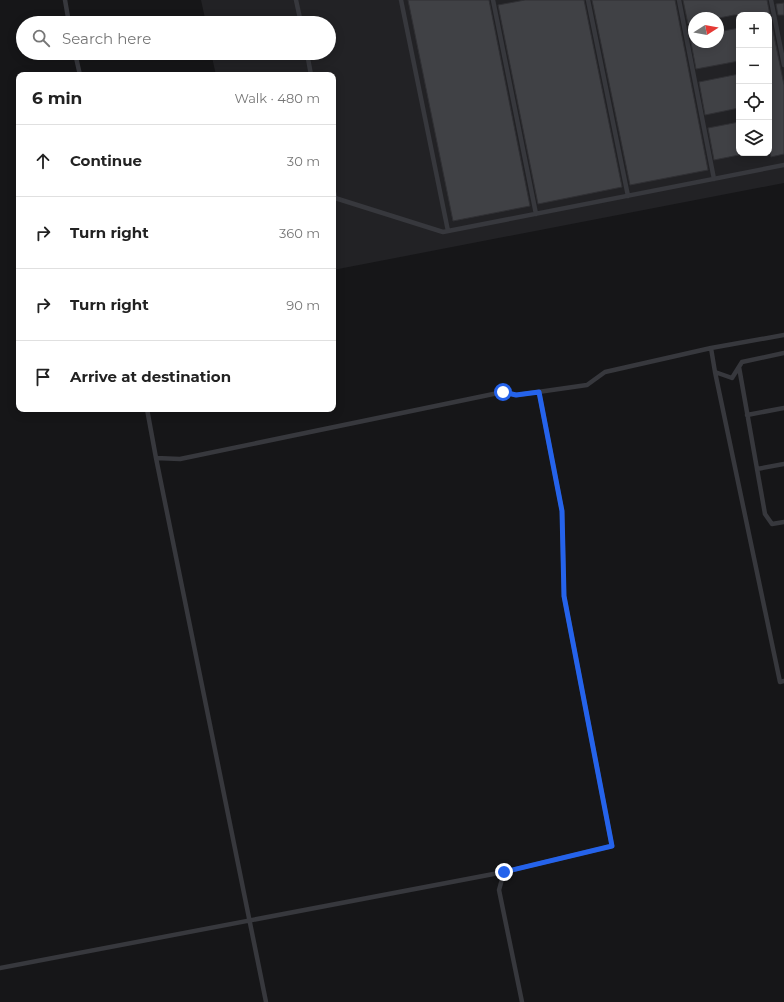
<!DOCTYPE html>
<html lang="en">
<head>
<meta charset="utf-8">
<style>
	body { margin:0; font-family:Montserrat,sans-serif; background:#f2f2f2; color:#222 }
	.controls { position:absolute; right:12px; top:12px; display:grid; overflow:hidden; border-radius:8px; box-shadow:0 2px 10px #0003 }
	.controls button { width:36px; height:36px; display:grid; place-items:center; padding:0; border:0; border-bottom:1px solid #e0e0e0; background:#fff; color:#222; font:20px sans-serif }
	.compass { position:absolute; left:688px; top:12px; width:36px; height:36px; border-radius:50%; background:#fff; box-shadow:0 2px 10px #0003; rotate:79deg }
	.stop { position:absolute; width:12px; height:12px; margin:-9px; border:3px solid #2563eb; border-radius:50%; background:#fff }
	.stop.end { background:#2563eb; border-color:#fff; box-shadow:0 1px 4px #0008 }
	.list { margin:0; padding:0; list-style:none }
	h2 { display:flex; justify-content:space-between; align-items:center; height:52px; margin:0; padding:0 16px; font-size:17px }
	h2 small { font-size:13px; font-weight:400; color:#767676 }
	.list li { display:grid; grid-template-columns:26px 1fr auto; gap:12px; align-items:center; box-sizing:border-box; height:72px; padding:0 16px; border-top:1px solid #e0e0e0 }
	.list b { display:block; font-size:15px; white-space:nowrap }
	.list em { font-size:13px; font-style:normal; color:#767676 }
	.icon { flex:none; width:22px; height:22px; fill:none; stroke:currentColor; stroke-width:2; stroke-linecap:round; stroke-linejoin:round }
	.map { position:relative; flex:none; width:784px; height:1002px; overflow:hidden }
	.search { position:absolute; background:#fff; box-shadow:0 2px 10px #0003; left:16px; top:16px; width:320px; height:44px; display:flex; align-items:center; gap:10px; box-sizing:border-box; padding:0 14px; border-radius:22px; color:#767676; font-size:15px }
	.panel { position:absolute; background:#fff; box-shadow:0 2px 10px #0003; left:16px; top:72px; width:320px; height:340px; border-radius:8px }
	.map>svg:first-child { display:block }
</style>
</head>
<body>
<div class="map">
<svg width="784" height="1002" viewBox="0 0 784 1002">
	<rect width="100%" height="100%" fill="#161618"/>
	<path fill="#222225" fill-rule="evenodd" d="M201 0H784V183L333 270V75H216L211 53H329V23H206ZM739 15H769V153H739ZM694 18H718V42H694Z"/>
	<path fill="#404145" stroke="#303034" d="M408 0H489L530 206 453 221Z
		M525 0H584L622 187 538 204 498 5Z
		M592 0H675L708 170 630 185Z
		M683 0H767L770 15H734L719 18H694V23L688 24Z
		M784 3V15H778L776 4Z
		M771 21 784 85V154L771 157 769 147V22Z
		M739 28V61L696 69 690 37H694V44L718 42V32Z
		M739 74V108L705 115 699 82Z
		M739 122V155L714 160 708 128Z"/>
	<g fill="none" stroke-linecap="round" stroke-linejoin="round">
		<path stroke="#37383d" stroke-width="4.5" d="M65 0 69 23
			M296 0 301 23
			M401 0 448 231
			M493 0 536 214
			M588 0 628 196
			M679 0 714 179
			M771 0 784 65
			M75 53 80 75
			M307 53 311 75
			M333 188 335 198 443 232 784 165
			M711 348 715 372 732 378 742 362 784 353
			M739 367 765 514 772 524 784 522
			M715 372 780 682 784 681
			M147 409 156 458 180 459 503 392 517 395 587 385 605 372 711 348 784 335
			M747 415 784 408
			M156 458 266 1002
			M757 469 784 464
			M0 968 504 872
			M522 1002 499 890 504 872 612 846 564 596 562 511 539 392"/>
	</g>
	<g fill="none" stroke-linecap="round" stroke-linejoin="round">
		<path stroke="#2563eb" stroke-width="5" d="M503 392 516 395 539 392 562 511 564 596 612 846 504 872"/>
	</g>
</svg>
<div class="controls">
<button>+</button>
<button>−</button>
<button><svg class="icon" aria-label="locate" viewBox="0 0 24 24"><circle cx="12" cy="12" r="6"/><path d="M12 2v4M12 18v4M2 12h4M18 12h4"/></svg></button>
<button><svg class="icon" aria-label="layers" viewBox="0 0 24 24"><path d="M12 4l9 5-9 5-9-5zM3 14l9 5 9-5"/></svg></button>
</div>
<svg class="compass" viewBox="-18 -18 36 36"><path d="M0-13l5 13h-10z" fill="#e53935"/><path d="M0 13l5-13h-10z" fill="#767676"/></svg>
<div class="stop" style="left:503px;top:392px"></div>
<div class="stop end" style="left:504px;top:872px"></div>
<div class="search"><svg class="icon" aria-label="search" viewBox="0 0 24 24"><circle cx="10" cy="10" r="6"/><path d="M15 15l6 6"/></svg>Search here</div>
<section class="panel">
<h2>6 min<small>Walk · 480 m</small></h2>
<ul class="list">
<li><svg class="icon" aria-label="ahead" viewBox="0 0 24 24"><path d="M12 20V5M6 11l6-6 6 6"/></svg><div><b>Continue</b></div><em>30 m</em></li>
<li><svg class="icon" aria-label="right" viewBox="0 0 24 24"><path d="M7 20v-9h11M14 6l5 5-5 5"/></svg><div><b>Turn right</b></div><em>360 m</em></li>
<li><svg class="icon" aria-label="right" viewBox="0 0 24 24"><path d="M7 20v-9h11M14 6l5 5-5 5"/></svg><div><b>Turn right</b></div><em>90 m</em></li>
<li><svg class="icon" aria-label="arrive" viewBox="0 0 24 24"><path d="M6 21V4h12l-3 4 3 4H6"/></svg><div><b>Arrive at destination</b></div></li>
</ul>
</section>
</div>
</body>
</html>
